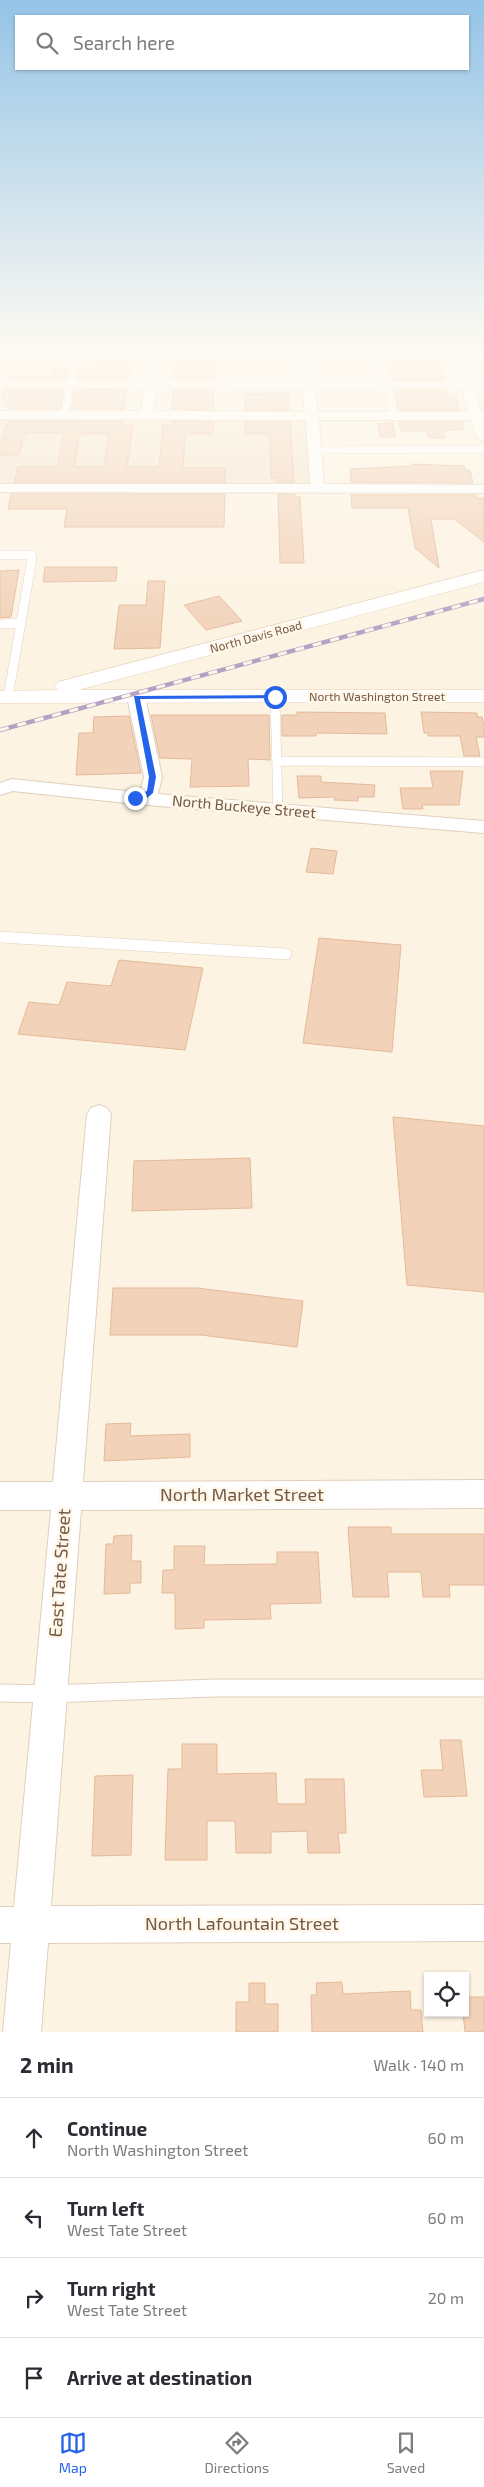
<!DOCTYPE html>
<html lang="en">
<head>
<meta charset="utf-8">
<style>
	body { margin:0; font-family:"Exo 2",sans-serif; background:#f2f2f3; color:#2b2b33 }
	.controls { position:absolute; right:15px; bottom:15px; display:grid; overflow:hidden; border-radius:0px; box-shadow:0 1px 4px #0004 }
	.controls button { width:45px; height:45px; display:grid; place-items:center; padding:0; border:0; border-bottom:1px solid #e1e1e2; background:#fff; color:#2b2b33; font:25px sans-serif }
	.stop { position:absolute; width:15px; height:15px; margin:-11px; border:4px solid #2563eb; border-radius:50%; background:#fff }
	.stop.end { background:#2563eb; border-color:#fff; box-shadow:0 1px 5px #0008 }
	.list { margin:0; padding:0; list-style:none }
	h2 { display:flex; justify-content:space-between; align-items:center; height:65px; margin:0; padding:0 20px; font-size:21px }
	h2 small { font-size:16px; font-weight:400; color:#7c7c81 }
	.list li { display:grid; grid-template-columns:32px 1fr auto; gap:15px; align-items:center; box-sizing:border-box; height:80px; padding:0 20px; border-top:1px solid #e1e1e2 }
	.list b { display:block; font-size:19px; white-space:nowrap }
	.list p { margin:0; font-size:16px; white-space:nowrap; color:#7c7c81 }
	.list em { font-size:16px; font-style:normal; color:#7c7c81 }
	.icon { flex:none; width:28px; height:28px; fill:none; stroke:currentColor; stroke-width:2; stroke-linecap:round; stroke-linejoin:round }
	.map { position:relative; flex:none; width:484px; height:2032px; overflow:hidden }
	.search { position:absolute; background:#fff; box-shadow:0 1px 4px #0004; left:15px; right:15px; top:15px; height:55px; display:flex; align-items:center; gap:12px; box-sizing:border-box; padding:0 18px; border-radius:0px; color:#7c7c81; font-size:19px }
	.sheet { height:385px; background:#fff }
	nav { display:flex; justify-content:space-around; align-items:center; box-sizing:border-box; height:70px; border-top:1px solid #e1e1e2; background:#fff; font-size:14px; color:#7c7c81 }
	nav a { display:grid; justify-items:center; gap:2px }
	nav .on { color:#2563eb }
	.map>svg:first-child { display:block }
</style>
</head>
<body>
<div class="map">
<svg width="484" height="2032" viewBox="0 0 484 2032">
	<rect width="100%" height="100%" fill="#fcf3e2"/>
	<path fill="#f4e5d0" d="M0 418 305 419 309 485 0 484Z"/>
	<path fill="#f2d2b9" stroke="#e5b999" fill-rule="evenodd" d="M175 362H214V379H174Z
		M390 362 440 365 443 380H393Z
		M131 364 128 379H77L80 365Z
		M55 365H69L66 379H7L8 376H52Z
		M4 389H64L60 409H11L12 406H5L3 399H1Z
		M75 389 127 390 124 409H71Z
		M173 390H214L213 410 172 409Z
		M395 390H446L447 397 457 398 459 410H398Z
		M289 393V410H245V394Z
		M8 421H122V425H133L127 467H159L163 425H172V421L213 422V434H185L183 468H225V482H14L18 467H57L64 433H25L19 455H0V444ZM80 434H109L104 467H74Z
		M245 422H290L294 482H277V478H271L270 434H245Z
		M399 422H462L463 430H443L445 438H429L427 431H401Z
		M378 423H393L395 437H380Z
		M412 464 464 466 465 470H470L473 483 351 482 350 469 412 466Z
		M11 494H225L224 527H64L67 509H8Z
		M278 494H295V497H300L304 563H280Z
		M351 495H476L477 498H484V542L454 519H431L439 568 415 548 408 508H352Z
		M45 567H117L116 581 43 582Z
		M19 570 11 617 0 618V571Z
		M148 581H165L160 648 114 649 119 605H146Z
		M219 596 242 621 206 630 184 605Z
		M297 712 385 713 387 734 316 733V736H282V715H297Z
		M421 712 477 713V717H482L484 726V737H476L480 756H464L460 736H428V733H424Z
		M151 715H269L270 760 248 759 249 786 190 787 192 759 160 758Z
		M129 716 141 773 76 775 79 733H93L94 717Z
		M430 771H463L459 805H422L423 809H403L400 788H433Z
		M297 776H321V782L375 785 374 797H358V801L334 800 335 797 299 798Z
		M311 848 337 851 333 874 306 872Z
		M319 938 401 945 392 1052 303 1043Z
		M119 960 203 968 185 1050 18 1034 29 1002 59 1005 67 982 111 986Z
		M393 1117 484 1126V1292L407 1285Z
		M250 1158 252 1208 132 1211 134 1161Z
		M113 1288H197L303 1301 297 1347 201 1335H110Z
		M131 1423 130 1436 190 1434V1457L104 1461 106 1424Z
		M348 1527H391V1534H484V1585H449L450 1597H423L421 1572H387L389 1597H353Z
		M132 1535 131 1561H141V1583H130V1593L104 1594 106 1544H113L114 1536Z
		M174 1546H205L204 1565 277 1564V1552H318L321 1603 270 1604 271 1619 204 1620V1628L175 1629V1593H162L163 1570H174Z
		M440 1740H461L467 1796 424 1797 421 1770H443Z
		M182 1744H217V1774L276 1773 277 1804H306L305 1779H344L346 1833H338L340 1853H308L307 1831 271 1832V1853H236L235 1821H207V1860H165L168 1769H182Z
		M133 1775 131 1855 92 1856 95 1776Z
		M342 1982 343 1994 410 1991 411 2010H421L423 2032H312L311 1995H317L316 1983Z
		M249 1983H265V2004H278V2032H236V2002H249Z
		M465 1997H484V2032H465L463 2013H465Z"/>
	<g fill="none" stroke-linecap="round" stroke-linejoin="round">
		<defs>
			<path id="lane-far3" d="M383 357 394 416
				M0 384 484 385
				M64 415 76 356
				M314 450 484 449
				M0 555H31"/>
			<path id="lane-far2" d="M0 555H31L32 559 8 697
				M0 624 21 623
				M275 697 278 809
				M277 761 484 762"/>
			<path id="lane-far1" d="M278 807V810
				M0 937 286 954"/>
			<path id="lane" d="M0 1693 50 1694 215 1688H484"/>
			<path id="street" d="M0 354H484V361H464L482 412H484V442L477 438 471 420H319L324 484 484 485V493L0 492V484H310L306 420 0 419V411H141L146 360H0ZM159 360H299L305 412 154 411ZM311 360 452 361 469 412H318Z
				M136 692 142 693 145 697 162 777 158 794 484 821V833L135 804 13 791 0 795V783L12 779 135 792 141 789 144 777 127 697 130 693Z
				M99 1105 107 1108 111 1114 83 1482 484 1480V1508L81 1510 51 1906 484 1905V1941L48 1943 41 2032H3L11 1943H0V1907H14L51 1510H0V1482H53L87 1114 91 1108Z"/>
			<path id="secondary" d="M484 570V582L78 690H484V702L0 703V691L58 690 55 687 58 682Z"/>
		</defs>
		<use href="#lane-far3" stroke="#e1cfbd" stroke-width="8"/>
		<use href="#lane-far2" stroke="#e1cfbd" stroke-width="10"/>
		<use href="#lane-far1" stroke="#e1cfbd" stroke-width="12"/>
		<use href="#lane" stroke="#e1cfbd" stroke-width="19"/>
		<use href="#street" stroke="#e1cfbd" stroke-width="2"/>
		<use href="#secondary" stroke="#e6d1bb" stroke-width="1"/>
		<use href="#lane-far3" stroke="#fff" stroke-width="7"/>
		<use href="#lane-far2" stroke="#fff" stroke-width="9"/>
		<use href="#lane-far1" stroke="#fff" stroke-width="11"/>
		<use href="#lane" stroke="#fff" stroke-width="17"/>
		<use href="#street" fill="#fff" fill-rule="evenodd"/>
		<use href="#secondary" fill="#fff" fill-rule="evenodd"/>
		<defs>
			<path id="rail" d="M0 730 484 599"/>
		</defs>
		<use href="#rail" stroke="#b6a1c5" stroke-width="4.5"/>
		<use href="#rail" stroke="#fff7e8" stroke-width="3" stroke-dasharray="9" stroke-linecap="butt"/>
	</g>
	<linearGradient id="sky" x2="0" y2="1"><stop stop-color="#94c4e7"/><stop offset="0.55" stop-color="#fefaf2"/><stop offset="1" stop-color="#fefaf2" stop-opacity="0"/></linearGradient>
	<rect width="484" height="638" fill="url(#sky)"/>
	<path fill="#2563eb" d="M275 695 277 698 140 699 156 777 153 793 147 798 132 800V797L147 791 149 777 134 696Z"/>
	<g text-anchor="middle" stroke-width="5" stroke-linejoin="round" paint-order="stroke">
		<g font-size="12" fill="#745948" stroke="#fff7e8">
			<text transform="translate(256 637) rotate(-15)" y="4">North Davis Road</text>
			<text x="377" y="701">North Washington Street</text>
		</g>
		<g font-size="15" fill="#745948" stroke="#fff7e8">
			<text transform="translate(244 807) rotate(5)" y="5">North Buckeye Street</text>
		</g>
		<g font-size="18" fill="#745948" stroke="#fff7e8">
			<text x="242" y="1501">North Market Street</text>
			<text transform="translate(60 1573) rotate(-86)" y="6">East Tate Street</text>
			<text x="242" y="1930">North Lafountain Street</text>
		</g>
	</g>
</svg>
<div class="controls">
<button><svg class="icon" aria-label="locate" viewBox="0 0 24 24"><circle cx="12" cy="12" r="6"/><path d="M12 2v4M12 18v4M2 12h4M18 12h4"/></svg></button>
</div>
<div class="stop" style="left:275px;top:697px"></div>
<div class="stop end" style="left:135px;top:798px"></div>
<div class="search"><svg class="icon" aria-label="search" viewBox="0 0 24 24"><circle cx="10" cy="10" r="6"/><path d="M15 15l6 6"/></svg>Search here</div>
</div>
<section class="sheet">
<h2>2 min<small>Walk · 140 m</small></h2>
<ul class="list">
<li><svg class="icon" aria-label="ahead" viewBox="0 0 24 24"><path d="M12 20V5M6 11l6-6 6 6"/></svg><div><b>Continue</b><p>North Washington Street</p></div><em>60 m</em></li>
<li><svg class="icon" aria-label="left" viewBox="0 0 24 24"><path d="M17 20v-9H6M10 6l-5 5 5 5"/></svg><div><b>Turn left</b><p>West Tate Street</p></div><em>60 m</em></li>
<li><svg class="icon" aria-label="right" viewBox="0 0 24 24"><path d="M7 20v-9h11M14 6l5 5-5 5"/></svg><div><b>Turn right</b><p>West Tate Street</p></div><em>20 m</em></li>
<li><svg class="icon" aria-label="arrive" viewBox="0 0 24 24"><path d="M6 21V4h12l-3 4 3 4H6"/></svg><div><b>Arrive at destination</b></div></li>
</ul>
</section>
<nav>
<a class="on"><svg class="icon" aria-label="map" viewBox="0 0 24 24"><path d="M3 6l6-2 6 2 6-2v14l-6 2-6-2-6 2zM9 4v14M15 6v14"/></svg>Map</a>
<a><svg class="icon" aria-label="directions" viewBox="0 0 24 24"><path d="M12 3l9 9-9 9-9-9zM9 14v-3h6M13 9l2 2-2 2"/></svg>Directions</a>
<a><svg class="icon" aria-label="saved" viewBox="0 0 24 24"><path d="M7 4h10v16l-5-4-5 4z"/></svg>Saved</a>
</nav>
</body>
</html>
